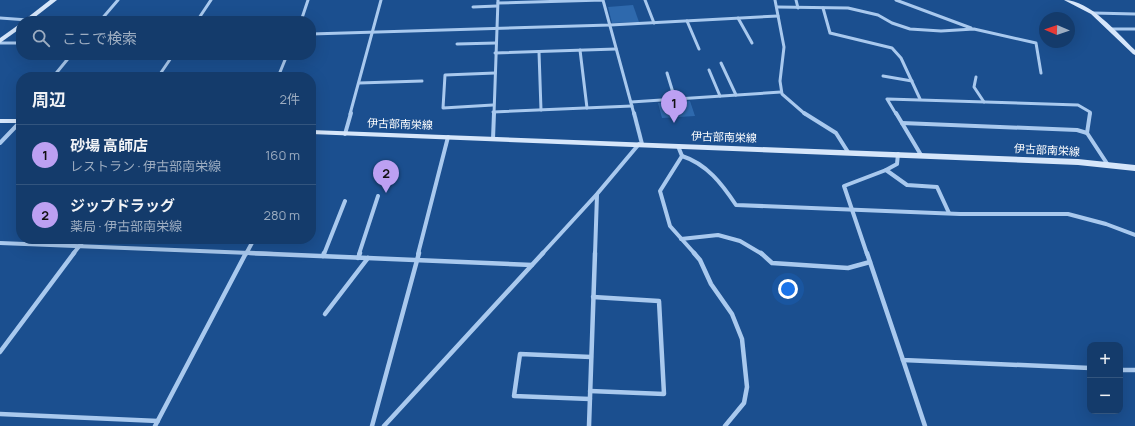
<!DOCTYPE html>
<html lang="ja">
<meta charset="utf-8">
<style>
body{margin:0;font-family:Manrope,"Noto Sans JP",sans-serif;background:#214673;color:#f1f3f6}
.controls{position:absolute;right:12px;bottom:12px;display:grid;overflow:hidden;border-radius:8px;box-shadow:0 4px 16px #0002}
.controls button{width:36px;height:36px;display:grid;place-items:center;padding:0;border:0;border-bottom:1px solid #33557e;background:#143b6b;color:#f1f3f6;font:20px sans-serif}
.compass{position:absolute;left:1039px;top:12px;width:36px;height:36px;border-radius:50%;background:#143b6b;box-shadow:0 4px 16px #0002;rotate:272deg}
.you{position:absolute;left:788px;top:289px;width:14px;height:14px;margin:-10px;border:3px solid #fff;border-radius:50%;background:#1a73e8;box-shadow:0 0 0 6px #1a73e833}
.badge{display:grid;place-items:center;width:26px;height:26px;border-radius:50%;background:#bca0f2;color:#111;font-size:13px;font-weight:700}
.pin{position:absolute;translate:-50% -33px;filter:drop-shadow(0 1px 2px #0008)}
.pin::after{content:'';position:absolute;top:21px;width:14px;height:12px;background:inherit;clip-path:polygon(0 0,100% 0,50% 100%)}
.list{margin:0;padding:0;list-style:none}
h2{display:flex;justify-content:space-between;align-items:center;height:52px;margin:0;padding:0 16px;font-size:17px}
h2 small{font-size:13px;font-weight:400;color:#9dadc1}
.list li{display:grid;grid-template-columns:26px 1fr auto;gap:12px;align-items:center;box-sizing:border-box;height:60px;padding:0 16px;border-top:1px solid #33557e}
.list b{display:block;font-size:15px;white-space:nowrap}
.list p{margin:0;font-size:13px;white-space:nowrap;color:#9dadc1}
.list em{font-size:13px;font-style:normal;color:#9dadc1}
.icon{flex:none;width:22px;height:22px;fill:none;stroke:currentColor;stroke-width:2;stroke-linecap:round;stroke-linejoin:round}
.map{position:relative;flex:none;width:1135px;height:426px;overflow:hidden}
.search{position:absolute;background:#143b6b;box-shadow:0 4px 16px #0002;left:16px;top:16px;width:300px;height:44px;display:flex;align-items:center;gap:10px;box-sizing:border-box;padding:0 14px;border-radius:16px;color:#9dadc1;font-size:15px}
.panel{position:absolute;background:#143b6b;box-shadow:0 4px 16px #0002;left:16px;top:72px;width:300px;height:172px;border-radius:16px}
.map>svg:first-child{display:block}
.green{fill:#2e69ad}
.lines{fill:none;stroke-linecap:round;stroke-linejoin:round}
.street-far2{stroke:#a9c9ee;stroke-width:3}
.street-far1{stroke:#a9c9ee;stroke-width:4}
.street{stroke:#a9c9ee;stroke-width:4.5}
.secondary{fill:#d6e6fa;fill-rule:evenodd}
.labels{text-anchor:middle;stroke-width:3;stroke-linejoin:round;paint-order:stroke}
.street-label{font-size:11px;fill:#fff;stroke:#1b4f8f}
</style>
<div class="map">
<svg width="1135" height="426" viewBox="0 0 1135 426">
<rect width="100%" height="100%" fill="#1b4f8f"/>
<!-- green -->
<g class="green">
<path d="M633,5L639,22L612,23L608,7Z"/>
<path d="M690,101L695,116L662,118L658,103Z"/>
</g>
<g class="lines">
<!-- street-far2 -->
<g class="street-far2">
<path d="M645,0L654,23"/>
<path d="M775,0L784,47L780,81L782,94L805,114"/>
<path d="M796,0L798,8"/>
<path d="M896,0L971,28"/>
<path d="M498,3L603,0L634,114"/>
<path d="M473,7L497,6"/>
<path d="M777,7L848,8L878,15L892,23L910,29L941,31L974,29L1036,43L1041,73"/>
<path d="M823,8L830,33L892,48L901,58L920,99"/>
<path d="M1093,13L1135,14"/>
<path d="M0,18L28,20"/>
<path d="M738,18L752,43"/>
<path d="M100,21L118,0"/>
<path d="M197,21L211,0"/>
<path d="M301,21L308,0"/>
<path d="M687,21L699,49"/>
<path d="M1111,29H1135"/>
<path d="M311,34L610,25L778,16"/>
<path d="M0,43H21"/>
<path d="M457,44L496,43"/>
<path d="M580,50L587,108"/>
<path d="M539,52L541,110"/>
<path d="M495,53L616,49"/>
<path d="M721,63L736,95"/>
<path d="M709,70L720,96"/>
<path d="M667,73L675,99"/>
<path d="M883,76L912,81"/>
<path d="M53,77L71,55"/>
<path d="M158,77L173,55"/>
<path d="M278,77L287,55"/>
<path d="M976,77L974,87L984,102"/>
<path d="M359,83L422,81"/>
<path d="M631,102L781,92"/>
<path d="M493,105L443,108L445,75L495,73"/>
<path d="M493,112L632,106"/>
<path d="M350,114L381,0"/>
<path d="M494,114L498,0"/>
<path d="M896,114L887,99L1078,105L1090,112V114"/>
</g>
<!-- street-far1 -->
<g class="street-far1">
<path d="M634,113L642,144"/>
<path d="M804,113L836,133L848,152"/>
<path d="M896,113L921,155"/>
<path d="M1090,113L1087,133L1108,165"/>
<path d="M902,123L1077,130L1087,133"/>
<path d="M345,134L351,113"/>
<path d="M493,139L494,113"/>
<path d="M0,143L21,121"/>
<path d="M678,146L682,156L660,191L670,226L695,254"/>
<path d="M682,156C707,164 722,184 736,205L960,214H1068L1106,224L1135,235"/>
<path d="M886,170L907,185L937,187L949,213"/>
<path d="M681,239L718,235L740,241L762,254"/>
<path d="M0,243L274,254"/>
<path d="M73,254L85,239"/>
<path d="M246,254L254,239"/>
<path d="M324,254L345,201"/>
<path d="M359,254L378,196"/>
<path d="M418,254L448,137"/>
<path d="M542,254L597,194L639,144"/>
<path d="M595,254L597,195"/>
<path d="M867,254L844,186L886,170L897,164L898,154"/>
</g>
<!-- street -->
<g class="street">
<path d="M250,253L532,265"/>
<path d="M694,253L700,260L711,284L732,314L742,339L747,387L744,403L725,426"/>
<path d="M761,253L772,263L848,268L870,262"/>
<path d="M867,253L903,360L1090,368"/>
<path d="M323,256L324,253"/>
<path d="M358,258L360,253"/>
<path d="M325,314L368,258"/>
<path d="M0,352L74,253"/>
<path d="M903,360L925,426"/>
<path d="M1120,370H1135"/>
<path d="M590,391L664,394L659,301L593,297"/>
<path d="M590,399L514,396L520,354L591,357"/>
<path d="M0,414L158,421"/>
<path d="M155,426L246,253"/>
<path d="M372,426L419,253"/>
<path d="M384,426L543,253"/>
<path d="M589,426L595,253"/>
</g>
<!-- secondary -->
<g class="secondary">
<path d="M50,0H57L30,21H23Z"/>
<path d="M1064,0C1090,0 1117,33 1135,50V55L1133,54L1091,14Z"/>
<path d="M21,23V28L0,43V38Z"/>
<rect x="0" y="119" width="21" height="4"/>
<path d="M311,130L1078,159L1135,165V171L1078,165L311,134Z"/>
</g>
</g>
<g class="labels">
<!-- street labels -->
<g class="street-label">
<text transform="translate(400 124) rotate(2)" y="4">伊古部南栄線</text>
<text transform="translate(724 137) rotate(2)" y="4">伊古部南栄線</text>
<text transform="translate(1047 150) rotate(3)" y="4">伊古部南栄線</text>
</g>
</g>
</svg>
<div class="controls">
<button>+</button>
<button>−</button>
</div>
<svg class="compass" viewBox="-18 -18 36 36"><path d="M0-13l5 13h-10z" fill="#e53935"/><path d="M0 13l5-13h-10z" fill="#9dadc1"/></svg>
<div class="you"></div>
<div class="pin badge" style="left:674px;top:123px">1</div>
<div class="pin badge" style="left:386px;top:193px">2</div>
<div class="search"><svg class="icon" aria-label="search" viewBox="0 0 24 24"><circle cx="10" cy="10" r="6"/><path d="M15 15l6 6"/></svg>ここで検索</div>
<section class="panel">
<h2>周辺<small>2件</small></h2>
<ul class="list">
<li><span class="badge">1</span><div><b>砂場 高師店</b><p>レストラン · 伊古部南栄線</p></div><em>160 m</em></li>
<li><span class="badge">2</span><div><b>ジップドラッグ</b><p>薬局 · 伊古部南栄線</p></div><em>280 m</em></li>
</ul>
</section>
</div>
